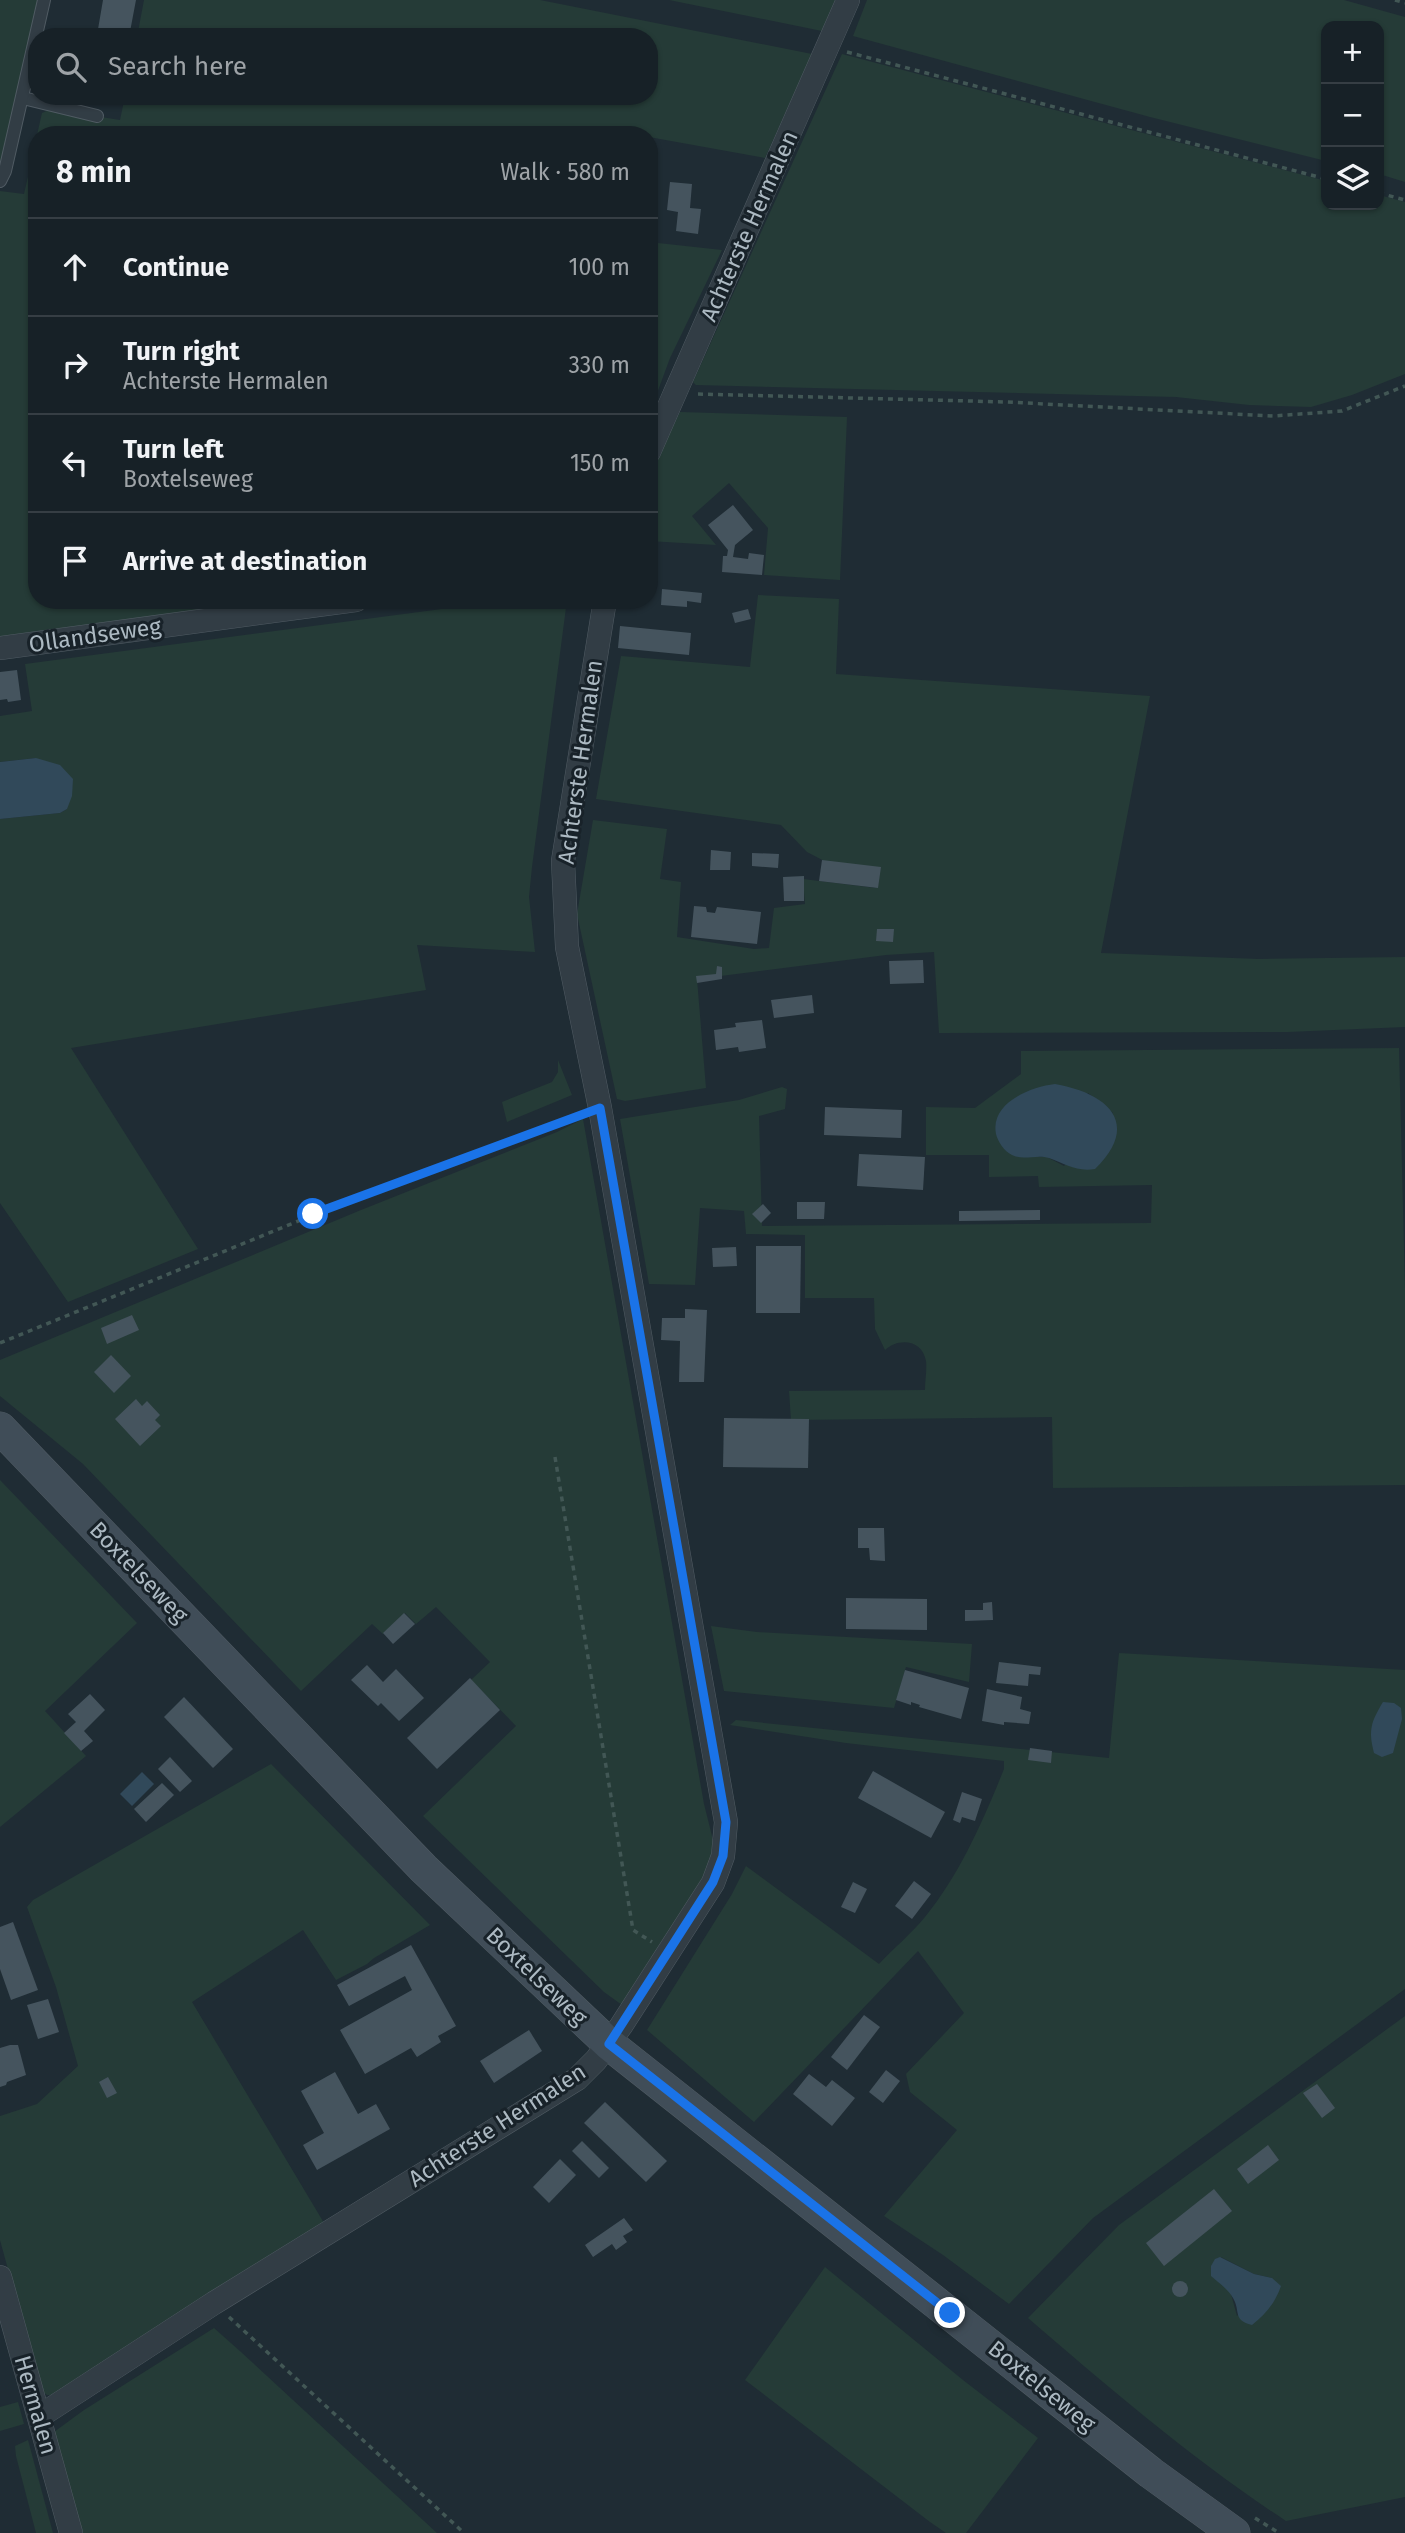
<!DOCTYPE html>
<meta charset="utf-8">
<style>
body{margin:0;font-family:"Fira Sans",sans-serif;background:#242e33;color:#f1f3f6}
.controls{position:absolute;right:21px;top:21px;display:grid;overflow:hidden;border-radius:14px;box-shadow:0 2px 5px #0004}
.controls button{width:63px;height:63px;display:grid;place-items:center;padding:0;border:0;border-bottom:2px solid #363e44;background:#172127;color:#f1f3f6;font:35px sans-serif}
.stop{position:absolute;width:21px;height:21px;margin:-16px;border:5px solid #1a73e8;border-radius:50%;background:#fff}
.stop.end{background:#1a73e8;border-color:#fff;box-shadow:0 2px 7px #0008}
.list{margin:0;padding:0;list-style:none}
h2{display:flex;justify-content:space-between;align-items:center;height:91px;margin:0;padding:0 28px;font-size:30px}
h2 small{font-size:23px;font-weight:400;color:#9ea3a7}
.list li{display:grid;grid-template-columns:46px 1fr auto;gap:21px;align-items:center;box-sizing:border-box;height:98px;padding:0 28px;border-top:2px solid #363e44}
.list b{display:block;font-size:26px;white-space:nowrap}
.list p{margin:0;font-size:23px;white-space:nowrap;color:#9ea3a7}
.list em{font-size:23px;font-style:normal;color:#9ea3a7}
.icon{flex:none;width:38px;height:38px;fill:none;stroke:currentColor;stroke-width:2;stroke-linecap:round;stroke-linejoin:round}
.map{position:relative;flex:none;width:1405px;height:2533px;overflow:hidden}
.search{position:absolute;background:#172127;box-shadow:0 2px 5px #0004;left:28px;top:28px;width:630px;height:77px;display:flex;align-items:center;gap:18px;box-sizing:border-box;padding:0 24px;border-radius:28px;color:#9ea3a7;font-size:26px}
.panel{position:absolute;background:#172127;box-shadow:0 2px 5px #0004;left:28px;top:126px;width:630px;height:483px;border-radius:28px}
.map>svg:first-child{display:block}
.green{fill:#253b37;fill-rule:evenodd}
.water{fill:#31495a}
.building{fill:#45545e}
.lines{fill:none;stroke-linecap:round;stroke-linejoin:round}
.lane-casing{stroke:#505b63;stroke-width:14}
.street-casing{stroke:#505b63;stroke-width:24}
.secondary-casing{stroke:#505b63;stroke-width:33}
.path{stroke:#425755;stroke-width:3.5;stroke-dasharray:5 5;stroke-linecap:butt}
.lane{stroke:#323d45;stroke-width:12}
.street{stroke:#323d45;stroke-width:23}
.secondary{stroke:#404d58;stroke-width:32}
.route{stroke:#1a73e8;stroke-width:9}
.labels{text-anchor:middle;stroke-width:6;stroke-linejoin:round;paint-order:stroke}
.street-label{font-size:23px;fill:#acb9c2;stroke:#182229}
</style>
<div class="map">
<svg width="1405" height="2533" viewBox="0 0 1405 2533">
<rect width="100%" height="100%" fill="#1f2c34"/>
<!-- green -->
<g class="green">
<path d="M0,0H43L6,162L0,164Z"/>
<path d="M144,0H540L812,54L765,158L649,137V135L614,130L612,135H37L42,113L51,109L120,120L125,96H649V37H137Z"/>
<path d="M669,0H835L822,31Z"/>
<path d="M867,0H1344L1405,17V182L1379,174V26H1326V161L1150,117L853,36Z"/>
<path d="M842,54L1326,181V205H1379V195L1405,202V374L1352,395L1311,407L1249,405L1176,397L696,385L693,382Z"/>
<path d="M37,137V600H287L0,637V191L24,194Z"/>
<path d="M649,242L722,250L670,358L649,415Z"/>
<path d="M680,412L847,417L840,580L764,575L768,528L729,483L692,516L716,545L649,541V473Z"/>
<path d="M758,595L839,599L836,674L1150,696L1101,953L1259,959L1405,957V1027L1288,1032L939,1033L934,952L886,955L697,979L706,1088L625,1101L617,1099L577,914L593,820L667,829L660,879L681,882L677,937L754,949L769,948L774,908L805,904L803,879L876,888L807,852L781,825L596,799L621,656L750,667Z"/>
<path d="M510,600H567L532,867L529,897L535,952L417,945L426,990L71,1048L198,1249L68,1302L0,1203V819L60,813L67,809L36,758L0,762V716L32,711L25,664Z"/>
<path d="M1399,1048L1405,1288V1485L1053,1488L1052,1417L791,1420L789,1391L925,1390C925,1381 927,1370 926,1361C922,1339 898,1338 885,1350L875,1329L874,1298H805V1235L746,1234L744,1211L700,1208L695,1285L649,1284L620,1119L739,1100L782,1087L787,1089L785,1109L759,1116L762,1226L1151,1223L1152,1185L1039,1187L1038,1176L989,1177V1155H926V1107L975,1108L1021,1074V1051ZM1088,1093L1113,1113L1064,1166L1047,1157H1038Z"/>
<path d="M558,1060L572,1095L507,1122L502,1102L552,1082L558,1072Z"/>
<path d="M583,1119L704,1804L715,1848L714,1864L622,2005L604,1992L423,1816L516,1726L471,1680L490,1662L436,1607L416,1624L405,1613L383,1634L372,1624L301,1691L83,1464L0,1396V1360L361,1210L557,1132Z"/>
<path d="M0,1480L137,1623L45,1711L86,1756L0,1827Z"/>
<path d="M711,1626L757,1632L972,1644L969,1682L906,1667L894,1708L724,1691Z"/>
<path d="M1119,1653L1405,1670V1989L1093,2218L1009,2304L943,2255L884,2216L957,2130L910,2092L906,2074L964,2013L918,1951L754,2122L647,2030L732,1894L746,1866L879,1964C894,1948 911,1934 925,1917C960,1874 983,1821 1004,1769V1761L846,1743L730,1725L736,1720L1109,1758Z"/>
<path d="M271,1764L430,1925L374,1958L367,1964L336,1980L303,1930L192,2002L324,2223L55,2395H47L41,2390L0,2240V2116L37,2104L78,2066L56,1987L27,1907L33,1900Z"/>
<path d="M1405,2016V2497L1286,2521C1196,2462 1109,2388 1028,2318L1119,2225ZM1221,2257L1254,2274L1272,2278L1237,2316Z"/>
<path d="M825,2267L963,2380L1038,2438L966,2533H946L930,2522L745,2380Z"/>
<path d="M214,2328L241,2352L437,2533H79L54,2432L84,2410Z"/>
<path d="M18,2402L24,2424L0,2431V2407Z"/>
<path d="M28,2440L53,2533H36L16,2456L15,2446Z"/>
</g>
<!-- water -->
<g class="water">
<path d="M36,758L60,765L73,779L72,796L67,809L60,813L0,819V762Z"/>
<path d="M1055,1084C1107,1093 1142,1123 1095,1169C1076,1172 1066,1164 1049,1158C1036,1154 1024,1161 1012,1155C1004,1151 998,1142 996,1134C990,1103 1030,1087 1055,1084Z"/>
<path d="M1383,1702L1394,1703L1401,1708L1402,1719L1393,1753L1382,1757L1374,1753C1368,1730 1371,1722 1383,1702Z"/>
<path d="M142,1772L154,1784L132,1806L120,1794Z"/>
<path d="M1220,2257L1254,2274L1272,2278L1281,2286C1275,2303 1266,2314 1252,2325C1232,2320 1241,2311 1233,2298C1229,2290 1218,2282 1211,2276V2266L1215,2259Z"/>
</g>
<!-- building -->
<g class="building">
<path d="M103,0H136L129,37H57L59,29L97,35Z"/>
<path d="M670,182L692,184L690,208L701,209L698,234L676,231L678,212L667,210Z"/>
<path d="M733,505L753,530L735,545L733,557L748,559L749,553L764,555L762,575L722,572L723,556H727L728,550L708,525Z"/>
<path d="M662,589L702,593L701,603L687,601V607L661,605Z"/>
<path d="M748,609L751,619L735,623L732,613Z"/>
<path d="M620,626L691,633L689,655L618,648Z"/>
<path d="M17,670L21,700L8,702L7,699L0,700V672Z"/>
<path d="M711,850L731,852L730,870H710Z"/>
<path d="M752,853L779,854L778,868L752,866Z"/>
<path d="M822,860L881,867L878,888L819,881Z"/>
<path d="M804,876V901H784L783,877Z"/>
<path d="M694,906L706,907L707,912L715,913L717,907L761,912L757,944L691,937Z"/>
<path d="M877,929H894L893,942L876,941Z"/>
<path d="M923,960L924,983L890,984L889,961Z"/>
<path d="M717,966L722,967V979L697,983L696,976L716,974Z"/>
<path d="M812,995L814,1013L774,1018L771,1000Z"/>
<path d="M762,1020L766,1048L739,1052L738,1047L716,1050L714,1030L736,1027L735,1023Z"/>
<path d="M825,1107L902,1110L901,1138L824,1135Z"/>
<path d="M859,1154L925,1157L923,1190L857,1186Z"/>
<path d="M797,1202H825L824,1219H797Z"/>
<path d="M763,1204L771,1213L761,1223L752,1214Z"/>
<path d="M1040,1210V1220L959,1221V1211Z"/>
<path d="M756,1246H801L800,1313H756Z"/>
<path d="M736,1247L737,1266L713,1267L712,1248Z"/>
<path d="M685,1309L707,1310L704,1382H679L680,1341L661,1340L662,1318H685Z"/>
<path d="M132,1315L139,1330L107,1344L101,1328Z"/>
<path d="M111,1355L131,1376L114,1393L94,1372Z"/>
<path d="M136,1399L142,1406L147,1401L160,1415L155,1420L161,1426L140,1446L115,1419Z"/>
<path d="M724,1418L809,1419L808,1468L723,1467Z"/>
<path d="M858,1528H884L885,1561L870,1560L869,1548H858Z"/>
<path d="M846,1598L927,1599V1630L846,1629Z"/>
<path d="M992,1602L993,1620L965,1621V1610H983V1603Z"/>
<path d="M404,1613L415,1624L393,1644L383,1633Z"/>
<path d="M999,1662L1041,1667L1040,1675L1029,1674L1028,1686L996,1683Z"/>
<path d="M367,1665L383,1682L396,1669L424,1698L399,1721L381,1703L378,1706L351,1680Z"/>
<path d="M905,1670L969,1688L961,1719L919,1707L920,1705L911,1702V1705L896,1700Z"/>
<path d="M470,1678L500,1710L437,1769L407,1738Z"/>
<path d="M987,1689L1022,1697L1020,1709L1031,1712L1029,1724L1004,1722V1725L982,1721Z"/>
<path d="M90,1694L105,1710L84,1731L93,1741L81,1751L64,1733L76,1722L68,1714Z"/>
<path d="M184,1697L233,1749L213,1768L164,1717Z"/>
<path d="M1030,1748L1052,1751L1051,1763L1028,1760Z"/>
<path d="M170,1757L192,1781L180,1792L158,1769Z"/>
<path d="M873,1771L945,1812L931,1838L858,1798Z"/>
<path d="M162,1783L174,1795L146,1822L134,1809Z"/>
<path d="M962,1792L982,1799L975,1821L962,1817L960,1823L953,1820Z"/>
<path d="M914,1881L931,1894L912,1919L895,1906Z"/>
<path d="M853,1882L867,1889L855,1913L841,1907Z"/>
<path d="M13,1922L38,1990L11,2000L0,1969V1927Z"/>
<path d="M411,1945L456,2026L438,2036L441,2042L417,2057L411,2048L365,2074L340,2030L412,1990L405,1976L349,2006L337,1985Z"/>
<path d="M48,1999L59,2032L38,2039L27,2005Z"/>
<path d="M864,2015L880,2027L847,2070L831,2057Z"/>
<path d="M529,2030L542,2051L494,2083L480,2061Z"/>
<path d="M10,2045H18L26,2075L7,2082L6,2085L0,2087V2048Z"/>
<path d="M886,2070L900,2081L883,2103L869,2092Z"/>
<path d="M335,2072L358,2114L376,2104L390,2129L317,2170L303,2145L324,2133L301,2091Z"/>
<path d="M809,2074L826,2087L832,2080L855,2098L832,2126L793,2094Z"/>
<path d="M108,2077L117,2093L107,2098L99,2082Z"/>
<path d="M1317,2084L1335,2108L1322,2118L1303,2093Z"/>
<path d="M605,2102L667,2161L646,2182L584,2123Z"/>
<path d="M582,2141L609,2168L599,2178L572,2151Z"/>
<path d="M1268,2145L1279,2160L1248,2184L1237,2169Z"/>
<path d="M560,2159L576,2175L549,2203L533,2187Z"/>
<path d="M1214,2189L1232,2211L1164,2266L1146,2243Z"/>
<path d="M624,2218L633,2230L623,2236L627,2242L616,2250L612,2244L593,2257L585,2245Z"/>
<circle cx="1180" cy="2289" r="8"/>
</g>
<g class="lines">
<defs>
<g id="lane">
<path d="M23,98L97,116"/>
<path d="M0,181L5,171L44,0"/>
</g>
<g id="street">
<path d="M649,452L848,0"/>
<path d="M0,648L356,600"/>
<path d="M0,2277L71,2533"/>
<path d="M40,2416L214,2303L577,2079L596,2060L621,2026L713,1883L723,1856L726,1822L600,1108L567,947L563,861L605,600"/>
</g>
<path id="secondary" d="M0,1428L424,1869L609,2044L1151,2473L1234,2533"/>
</defs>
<!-- lane casing -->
<use href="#lane" class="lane-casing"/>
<!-- street casing -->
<use href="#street" class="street-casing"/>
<!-- secondary casing -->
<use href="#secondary" class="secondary-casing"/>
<!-- path -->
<g class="path">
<path d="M1395,0L1405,3"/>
<path d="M847,52L1326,179"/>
<path d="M1379,193L1405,200"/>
<path d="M698,394L1007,402L1273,416L1342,411L1405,386"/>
<path d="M0,1343L313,1215L581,1115"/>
<path d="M555,1457L633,1930L652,1942"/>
<path d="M229,2317L464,2533"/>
<path d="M1255,2518L1279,2533"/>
</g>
<!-- lane -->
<use href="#lane" class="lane"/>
<!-- street -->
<use href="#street" class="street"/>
<!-- secondary -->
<use href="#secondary" class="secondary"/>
</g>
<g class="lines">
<!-- route -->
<path class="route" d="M313,1214L600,1108L726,1822L723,1856L713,1882L609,2044L950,2313"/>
</g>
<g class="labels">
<!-- street labels -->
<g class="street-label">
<text transform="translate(749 226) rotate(-66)" y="8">Achterste Hermalen</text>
<text transform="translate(95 635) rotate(-8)" y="8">Ollandseweg</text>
<text transform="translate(580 762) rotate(-82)" y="8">Achterste Hermalen</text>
<text transform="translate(139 1572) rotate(46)" y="8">Boxtelseweg</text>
<text transform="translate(537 1976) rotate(44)" y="8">Boxtelseweg</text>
<text transform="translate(497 2125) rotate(-33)" y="8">Achterste Hermalen</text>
<text transform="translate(1042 2386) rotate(39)" y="8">Boxtelseweg</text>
<text transform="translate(36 2405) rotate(74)" y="8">Hermalen</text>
</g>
</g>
</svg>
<div class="controls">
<button>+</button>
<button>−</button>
<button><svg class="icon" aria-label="layers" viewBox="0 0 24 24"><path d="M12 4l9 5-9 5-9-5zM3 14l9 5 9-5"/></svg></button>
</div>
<div class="stop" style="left:313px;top:1214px"></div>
<div class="stop end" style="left:950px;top:2313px"></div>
<div class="search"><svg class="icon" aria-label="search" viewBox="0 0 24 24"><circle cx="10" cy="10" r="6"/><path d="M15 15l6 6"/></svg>Search here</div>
<section class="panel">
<h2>8 min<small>Walk · 580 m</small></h2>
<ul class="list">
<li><svg class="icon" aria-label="ahead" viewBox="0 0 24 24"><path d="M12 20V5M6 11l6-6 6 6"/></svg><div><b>Continue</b></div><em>100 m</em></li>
<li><svg class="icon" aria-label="right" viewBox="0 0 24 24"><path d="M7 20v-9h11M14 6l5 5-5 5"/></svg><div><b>Turn right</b><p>Achterste Hermalen</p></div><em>330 m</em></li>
<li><svg class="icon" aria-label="left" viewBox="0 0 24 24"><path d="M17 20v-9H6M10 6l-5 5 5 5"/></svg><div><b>Turn left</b><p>Boxtelseweg</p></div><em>150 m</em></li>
<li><svg class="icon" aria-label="arrive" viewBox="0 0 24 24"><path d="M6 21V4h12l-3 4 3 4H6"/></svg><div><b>Arrive at destination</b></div></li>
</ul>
</section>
</div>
